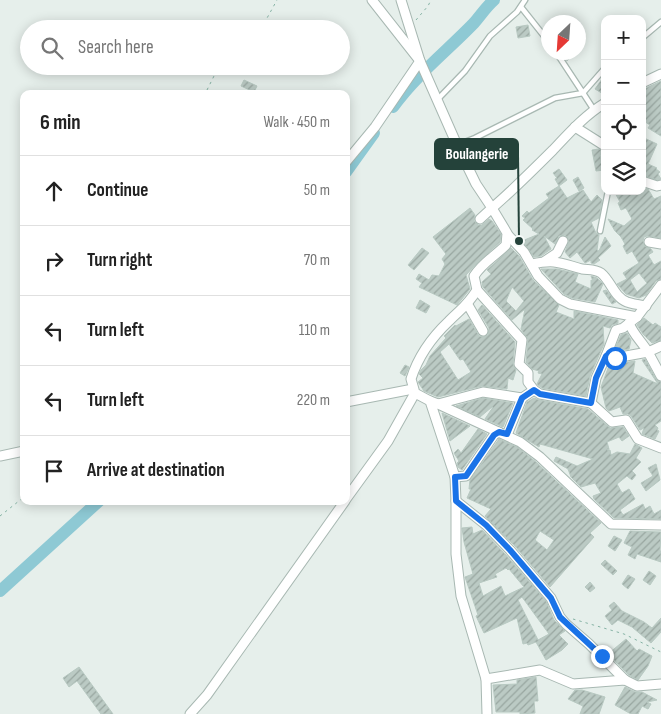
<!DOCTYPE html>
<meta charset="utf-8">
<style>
body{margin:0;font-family:"Sofia Sans Condensed",sans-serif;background:#f6f6f6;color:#222}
.controls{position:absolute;right:15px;top:15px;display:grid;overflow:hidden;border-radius:10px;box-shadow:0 2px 12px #0003}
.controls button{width:45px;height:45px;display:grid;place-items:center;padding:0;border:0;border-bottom:1px solid #e0e0e0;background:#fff;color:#222;font:25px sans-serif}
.compass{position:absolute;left:541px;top:15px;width:45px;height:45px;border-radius:50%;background:#fff;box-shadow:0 2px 12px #0003;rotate:205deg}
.stop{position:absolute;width:15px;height:15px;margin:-11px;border:4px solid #1a73e8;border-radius:50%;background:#fff}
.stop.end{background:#1a73e8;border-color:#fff;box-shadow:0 1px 5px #0008}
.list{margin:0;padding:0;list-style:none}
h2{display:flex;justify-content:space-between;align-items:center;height:65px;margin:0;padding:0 20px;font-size:21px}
h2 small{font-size:16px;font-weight:400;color:#767676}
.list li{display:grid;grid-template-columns:32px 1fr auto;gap:15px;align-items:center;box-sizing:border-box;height:70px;padding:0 20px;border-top:1px solid #e0e0e0}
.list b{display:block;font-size:19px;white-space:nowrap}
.list em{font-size:16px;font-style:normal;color:#767676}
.icon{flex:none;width:28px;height:28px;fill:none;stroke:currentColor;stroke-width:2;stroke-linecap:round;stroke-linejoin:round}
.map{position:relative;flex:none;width:661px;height:714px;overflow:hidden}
.search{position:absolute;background:#fff;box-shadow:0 2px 12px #0003;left:20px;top:20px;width:330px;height:55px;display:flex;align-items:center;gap:12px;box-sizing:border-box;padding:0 18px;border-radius:28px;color:#767676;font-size:19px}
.panel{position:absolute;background:#fff;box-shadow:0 2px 12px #0003;left:20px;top:90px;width:330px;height:415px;border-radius:10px}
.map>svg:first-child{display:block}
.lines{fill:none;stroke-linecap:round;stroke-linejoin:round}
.river{stroke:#8ec9d4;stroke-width:12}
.building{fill:url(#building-hatch);stroke:#b8c9c2;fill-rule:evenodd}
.lane-casing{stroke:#a8b8b2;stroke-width:7}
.street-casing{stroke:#a8b8b2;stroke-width:11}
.path{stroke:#86b3a5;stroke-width:1;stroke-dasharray:2.5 4;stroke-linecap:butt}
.lane{stroke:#fff;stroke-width:4.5}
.street{stroke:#fff;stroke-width:9}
.route{stroke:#1a73e8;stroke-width:6}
.leader{fill:none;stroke:#24423a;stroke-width:2}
.callout-dot{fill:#24423a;stroke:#f7fbf9;stroke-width:2}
.callout{fill:#24423a;stroke:#24423a;stroke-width:2}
.callout-label{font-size:15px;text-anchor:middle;font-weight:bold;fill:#fff}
</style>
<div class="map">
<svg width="661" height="714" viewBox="0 0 661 714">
<defs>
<pattern id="building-hatch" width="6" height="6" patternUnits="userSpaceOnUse" patternTransform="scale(1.25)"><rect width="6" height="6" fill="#bbcac4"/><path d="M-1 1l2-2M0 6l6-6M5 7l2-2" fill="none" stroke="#98a6a0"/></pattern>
</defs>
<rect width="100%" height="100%" fill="#e6efeb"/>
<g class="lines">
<!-- river -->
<g class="river">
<path d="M393,107C416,75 447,51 474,23C481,15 486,7 494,0"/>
<path d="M346,172L374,133"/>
<path d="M0,591L99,501"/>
</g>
</g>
<!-- building -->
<g class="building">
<path d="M528,25L530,36L518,38L516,27Z"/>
<path d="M563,52H575L567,61Z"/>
<path d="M605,75V95L595,89Z"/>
<path d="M244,80L257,86L254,92L241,86Z"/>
<path d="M661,81V136L648,128L650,125L642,120V90Z"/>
<path d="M642,137L657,144L648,164L657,168L656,169L660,172L658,174L661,179L657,180L642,175Z"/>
<path d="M599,149L605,152V154L600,155L604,170L596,171L592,150Z"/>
<path d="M559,169L567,180L559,186L555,179L557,178L553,173Z"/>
<path d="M578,177L584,188L579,191L573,180Z"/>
<path d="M559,186L567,198L583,190L591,202L597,195L602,200L599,218L591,222L596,233L599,235L597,250L599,251L605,237L611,246L598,258L600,260L594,264L591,263V260L585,263L577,252L570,258L565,252L569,241L565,235L559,236L555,244L544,236L551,249L541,256L534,257L522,241L539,234L532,230L533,229L523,220L525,218L522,216L527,211L529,213L549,198L546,194Z"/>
<path d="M642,188L648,189L654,199L661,196V238L647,236L644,237L643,241L645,246L651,249L653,252L648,255L654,265L661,261V279L656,281L646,295L639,298L626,294L617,284L627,279L623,273L639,263L632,251L627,254L623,246L625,244L621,237L615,231L608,219L624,226L632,219L626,208L621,210L618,203L620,202L614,191H622L624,194L631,191H642ZM639,273L647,283L637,292L630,280Z"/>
<path d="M470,208L475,215L474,221L478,225H482L489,219L492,221L501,234L500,242L477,263L466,275L470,289L457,305L419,287L422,283L416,279L419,274L429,280L432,275L439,276L445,264L442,259L446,254L433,237Z"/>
<path d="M422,248L429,253L414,270L408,265Z"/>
<path d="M511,248L519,256L533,280L559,305L556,312L574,319V311L618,320V323L612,325L610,328L603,326L604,344L590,376L586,396L542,388L538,385L537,384L542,374L538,373L539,371L532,369L526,362L528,339L521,329L525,309L512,320L483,287L482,282L491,274L487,270ZM512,287L524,301L516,311L506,301Z"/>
<path d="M541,269H557L578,274L575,282L591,289V280L593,281L591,276L597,278L603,284L595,302L572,298L564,294Z"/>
<path d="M606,290L616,302L612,304L603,291Z"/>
<path d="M420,300L430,306L426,313L416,308Z"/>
<path d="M482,305L515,342L513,364L516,370L513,380L508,378L507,389L482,386L438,397L424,391L418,382L423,378L419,374L421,370L426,365L430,356L446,338L444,336L455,325L456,326L469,319L479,336L483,337L488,335L489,328L478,310ZM449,344L460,360L463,359L471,372L458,380L440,352Z"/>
<path d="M644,318L653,325L655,323L661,327V340L652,343L643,334L637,325Z"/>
<path d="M627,333L631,340L629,349L614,351L621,335Z"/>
<path d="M645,359L656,379L661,382V421L655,425L658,428L657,430L659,431L655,439L642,434L644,428L640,430L631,416L628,414H623L620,407L609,411L606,408L601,387L610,363L616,364L635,361L633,373L658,384L642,360Z"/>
<path d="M405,365L409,367L405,376L400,373Z"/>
<path d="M483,398L513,403L503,427L485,419L493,407H492L480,417L456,406Z"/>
<path d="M534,398L539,400L588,409L610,428L623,427L629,436L622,441L619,437L607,442L609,449L607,450H610L611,455L617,452L630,454L635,444L642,448L636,458L641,462L632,471L636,475L632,480L627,476L617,484L622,493L629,489L635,499L620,510L623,515L643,504L645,509L650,506L654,514L661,510V519L614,518L594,499L593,496L601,493L595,483L581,487L571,477L568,469L554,461L556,457L577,466L593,459L540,444L539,447L516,433L527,402Z"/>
<path d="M442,413L470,426L450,441Z"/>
<path d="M478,429L487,434L462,470L458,467L457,463L459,461L454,453L458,449L461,453Z"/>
<path d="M499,439L517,447L536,462L601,523L590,533L594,537L550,587L515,546L485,516L491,509L467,498L471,489H469L470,480ZM540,531L554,540L547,550L535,540Z"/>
<path d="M656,464L660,480L646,491L641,483L653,476L648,468Z"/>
<path d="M472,527L473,534L482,530L505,554L546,601L554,620L565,631L559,635L568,644L562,650L546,660L536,642L528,645L527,643L523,644L517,618L484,633L476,616L478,615L465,577L473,574L464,542L462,528ZM506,568L508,570L509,569L524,587L505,596L501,586L483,596L479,583L497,577L495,574ZM522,597L549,634L538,640L518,600Z"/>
<path d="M630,531L661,532L660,551H661V562L637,554L635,559L628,555L632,547L624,543Z"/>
<path d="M614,536L622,540L615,551L608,546Z"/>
<path d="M605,560L617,571L613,575L601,564Z"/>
<path d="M649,571L656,576L650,585L643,580Z"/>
<path d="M628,575L635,579L628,589L622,584Z"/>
<path d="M590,582L595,588L590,592L585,587Z"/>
<path d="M614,602L622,611L644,622L652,628L661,618V632L651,643L632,627L618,620L612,625L605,616L612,610L609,606Z"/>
<path d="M626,639L637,651L639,649L652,656L648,666L638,680L629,675L608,654Z"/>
<path d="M79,667L113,714H101L77,681L69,687L63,678Z"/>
<path d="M536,677L538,701H534L535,713L520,714V712H496L493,685L517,684V680Z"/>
<path d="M625,687L635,692H642L657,700L647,702L651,704L648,709L642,706L638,714H631L615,705Z"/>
<path d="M575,690H582L605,697L599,714H580L583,706L568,699Z"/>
</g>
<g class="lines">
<defs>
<g id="lane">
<path d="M521,7L548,41"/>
<path d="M642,38L661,22"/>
<path d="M438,99L465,71L490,36L517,12L525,0"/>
<path d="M594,110L583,93L605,68"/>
<path d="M457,145L475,138L555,98L583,93L556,52"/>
<path d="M600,231L608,191"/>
</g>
<g id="street">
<path d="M372,0L420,61L457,145L476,184L492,208L480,219"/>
<path d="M642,83L661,74"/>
<path d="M575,127L605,146"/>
<path d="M346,162L375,127L420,61L401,0"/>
<path d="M642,181L657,186L661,185"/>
<path d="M508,235L524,252L538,276L560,299L570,304L637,317"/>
<path d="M649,242L661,244"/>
<path d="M545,261L557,253L563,241"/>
<path d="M532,264C556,259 560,263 582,269C589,270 595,269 601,273C611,281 614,297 627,302C633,304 640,305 646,306"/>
<path d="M477,290L522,340L519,364L528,373V382L534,390"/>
<path d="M468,305L483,331"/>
<path d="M629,323C633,334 642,342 648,352L661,346"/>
<path d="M606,356L615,358L648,352L661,376"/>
<path d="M430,401L438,404L483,392L522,398L534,390L540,394L591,403L596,378L606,356L616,330L623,328L637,317L661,285"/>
<path d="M346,402L413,389"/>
<path d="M591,403L612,422L626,420L638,439L661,448"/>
<path d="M438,404L520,442L540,457L611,524L661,525"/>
<path d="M507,435L522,398"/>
<path d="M0,456L24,451"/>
<path d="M455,477L466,476L494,435L499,432"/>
<path d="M346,499L388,441L415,393"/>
<path d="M456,501L486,525L510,550L551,598L560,617L566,624L589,644L625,680"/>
<path d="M486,679L540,670L573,684L625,680L637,686L661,684"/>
<path d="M190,714L207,695L345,501"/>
<path d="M487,714L486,679L461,596L456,554V501L455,477L430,401L415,393L411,379C418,357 432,337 449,321C462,308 467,306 477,290L474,276C483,262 494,257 506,245L507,233L492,208C513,190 533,170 553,150C569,133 585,115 605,103"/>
</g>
</defs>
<!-- lane casing -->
<use href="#lane" class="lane-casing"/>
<!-- street casing -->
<use href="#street" class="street-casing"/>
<!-- path -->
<g class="path">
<path d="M416,20L428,6L431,0"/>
<path d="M261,29L277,0"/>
<path d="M207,90L219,66"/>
<path d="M0,516L24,497"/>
<path d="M573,619L624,634L661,652"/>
</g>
<!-- lane -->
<use href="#lane" class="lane"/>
<!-- street -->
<use href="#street" class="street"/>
</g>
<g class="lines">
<!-- route -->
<path class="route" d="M602,656L560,617L551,598L510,550L486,525L456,501L455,477L466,476L494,435L499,432L507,434L522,398L534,390L540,394L591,403L596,378L606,356L615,358"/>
</g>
<!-- callouts -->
<path class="leader" d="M519 241L518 154"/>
<circle class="callout-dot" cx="519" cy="241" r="5"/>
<rect class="callout" x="435" y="139" width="83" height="30" rx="5"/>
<g class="callout-label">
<text x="477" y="159">Boulangerie</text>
</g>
</svg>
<div class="controls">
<button>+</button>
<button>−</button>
<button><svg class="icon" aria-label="locate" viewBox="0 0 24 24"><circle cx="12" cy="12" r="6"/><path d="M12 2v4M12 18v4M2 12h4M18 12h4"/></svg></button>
<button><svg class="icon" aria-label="layers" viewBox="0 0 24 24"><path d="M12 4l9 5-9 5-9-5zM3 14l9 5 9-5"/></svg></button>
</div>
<svg class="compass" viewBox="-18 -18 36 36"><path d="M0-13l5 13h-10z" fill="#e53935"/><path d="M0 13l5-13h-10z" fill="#767676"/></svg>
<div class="stop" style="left:615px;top:358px"></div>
<div class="stop end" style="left:602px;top:656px"></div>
<div class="search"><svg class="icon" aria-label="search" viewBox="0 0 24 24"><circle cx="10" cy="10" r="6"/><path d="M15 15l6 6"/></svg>Search here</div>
<section class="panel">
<h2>6 min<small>Walk · 450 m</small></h2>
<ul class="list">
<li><svg class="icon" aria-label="ahead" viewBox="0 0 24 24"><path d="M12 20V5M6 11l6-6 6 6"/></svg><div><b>Continue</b></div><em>50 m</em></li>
<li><svg class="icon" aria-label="right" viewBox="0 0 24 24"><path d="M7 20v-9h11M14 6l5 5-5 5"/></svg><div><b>Turn right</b></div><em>70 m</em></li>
<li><svg class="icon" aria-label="left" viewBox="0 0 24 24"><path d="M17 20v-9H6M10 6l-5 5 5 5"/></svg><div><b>Turn left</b></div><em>110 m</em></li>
<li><svg class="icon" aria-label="left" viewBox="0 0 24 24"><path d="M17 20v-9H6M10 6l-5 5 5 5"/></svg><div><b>Turn left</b></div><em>220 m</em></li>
<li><svg class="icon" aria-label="arrive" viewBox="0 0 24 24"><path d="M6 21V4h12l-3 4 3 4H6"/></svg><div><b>Arrive at destination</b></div></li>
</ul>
</section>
</div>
